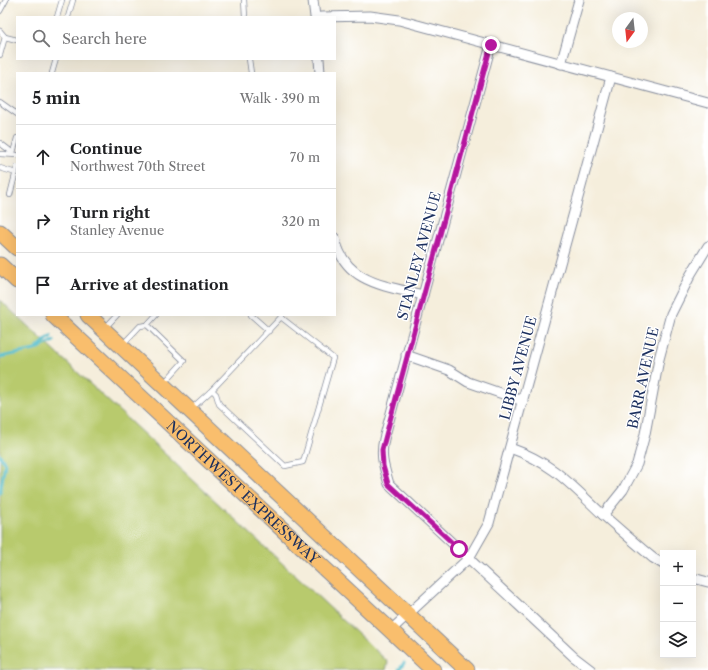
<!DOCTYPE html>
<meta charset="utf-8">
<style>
body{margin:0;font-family:"Libre Caslon Text",serif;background:#f6f6f6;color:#202124}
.controls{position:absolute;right:12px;bottom:12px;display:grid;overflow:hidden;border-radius:0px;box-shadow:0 4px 16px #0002}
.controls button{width:36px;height:36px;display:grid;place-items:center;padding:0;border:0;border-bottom:1px solid #e0e0e0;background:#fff;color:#202124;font:20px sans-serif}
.compass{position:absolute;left:612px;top:12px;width:36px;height:36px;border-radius:50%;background:#fff;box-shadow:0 4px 16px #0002;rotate:195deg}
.stop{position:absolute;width:12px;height:12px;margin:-9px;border:3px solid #b5179e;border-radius:50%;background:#fff}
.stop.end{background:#b5179e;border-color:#fff;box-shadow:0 1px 4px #0008}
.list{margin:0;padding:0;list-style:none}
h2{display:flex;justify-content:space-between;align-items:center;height:52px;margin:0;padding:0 16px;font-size:17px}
h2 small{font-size:13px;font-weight:400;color:#757577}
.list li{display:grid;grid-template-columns:26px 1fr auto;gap:12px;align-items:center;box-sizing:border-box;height:64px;padding:0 16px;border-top:1px solid #e0e0e0}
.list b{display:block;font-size:15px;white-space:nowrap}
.list p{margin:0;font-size:13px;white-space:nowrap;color:#757577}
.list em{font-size:13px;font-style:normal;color:#757577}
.icon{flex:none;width:22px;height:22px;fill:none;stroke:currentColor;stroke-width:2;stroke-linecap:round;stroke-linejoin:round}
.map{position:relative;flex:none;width:708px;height:670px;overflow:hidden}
.search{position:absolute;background:#fff;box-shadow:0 4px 16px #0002;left:16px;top:16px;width:320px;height:44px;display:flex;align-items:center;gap:10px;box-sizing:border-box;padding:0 14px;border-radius:0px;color:#757577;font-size:15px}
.panel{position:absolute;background:#fff;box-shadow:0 4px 16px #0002;left:16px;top:72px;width:320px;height:244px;border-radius:0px}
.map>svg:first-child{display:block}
.green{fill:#b8ca6d;stroke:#6a7c66}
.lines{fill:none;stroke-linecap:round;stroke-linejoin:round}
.stream{stroke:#50bccc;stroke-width:3}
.service-casing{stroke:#888e9d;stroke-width:6}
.minor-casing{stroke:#888e9d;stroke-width:11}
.trunk-casing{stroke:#888e9d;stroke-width:17}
.service{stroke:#fff;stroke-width:4.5}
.minor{stroke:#fff;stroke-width:9}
.trunk{stroke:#f9be6d;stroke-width:15}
.route{stroke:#b5179e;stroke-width:5}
.labels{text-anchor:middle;stroke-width:3;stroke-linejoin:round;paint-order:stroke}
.street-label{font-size:14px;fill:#1b2f5e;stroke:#fff}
</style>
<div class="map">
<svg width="708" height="670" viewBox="0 0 708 670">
<rect width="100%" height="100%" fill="#fff"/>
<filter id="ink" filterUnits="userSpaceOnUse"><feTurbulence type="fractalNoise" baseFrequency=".025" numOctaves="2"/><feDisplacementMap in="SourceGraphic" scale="8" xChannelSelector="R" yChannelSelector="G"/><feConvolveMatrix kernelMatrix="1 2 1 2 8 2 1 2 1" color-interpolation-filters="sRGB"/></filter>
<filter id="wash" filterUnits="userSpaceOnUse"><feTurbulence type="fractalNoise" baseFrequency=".012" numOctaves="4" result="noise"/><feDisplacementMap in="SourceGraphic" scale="16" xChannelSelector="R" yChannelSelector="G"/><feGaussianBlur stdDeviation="0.9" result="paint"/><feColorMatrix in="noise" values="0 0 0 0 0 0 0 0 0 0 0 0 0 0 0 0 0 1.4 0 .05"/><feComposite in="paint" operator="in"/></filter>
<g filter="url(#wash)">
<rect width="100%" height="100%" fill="#f5eedc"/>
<!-- green -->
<path class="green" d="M0,300L388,662L386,670H0Z"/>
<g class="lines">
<!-- stream -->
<g class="stream">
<path d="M38,347L51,336"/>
<path d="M0,357L35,350L54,341"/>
<path d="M0,455L5,464L0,493"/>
<path d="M399,670L404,663"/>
</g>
</g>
</g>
<g filter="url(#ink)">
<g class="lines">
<defs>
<g id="service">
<path d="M244,0L245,17"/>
<path d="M0,11L6,0"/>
<path d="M57,17L62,0"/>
<path d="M68,17L73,0"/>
<path d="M0,31L5,37L0,55"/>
<path d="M5,37L17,40"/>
<path d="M249,59L251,73"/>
<path d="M52,73L56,59"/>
<path d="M0,102L17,114"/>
<path d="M0,143L13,153"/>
<path d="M13,153L17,138"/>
<path d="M0,154L17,155"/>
<path d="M0,168L16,173"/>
<path d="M10,195L17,167"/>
<path d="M251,315L269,331"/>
<path d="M147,325L184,361L164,383"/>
<path d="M105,328L117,315"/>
<path d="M123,344L140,326L147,325L156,315"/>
<path d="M212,390L216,394L219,404L285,466L303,462L333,358L282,318"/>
<path d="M191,409L212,390L282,316"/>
</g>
<g id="minor">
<path d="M313,0L315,17"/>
<path d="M321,17L370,16L399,20L708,103"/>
<path d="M491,45L384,439C380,456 384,467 389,484L574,657L591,670"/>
<path d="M319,59L320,73"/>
<path d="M561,64L579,0"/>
<path d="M335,238C344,283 386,286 423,295"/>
<path d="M406,355L449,370L468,382L523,401"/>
<path d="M510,448C553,463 570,484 602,514C619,529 636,544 653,558L663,564"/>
<path d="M603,515L623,490L637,464L645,434L659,359L671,314L691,274L708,246"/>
<path d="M693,578L708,582"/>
<path d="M391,630L469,558L489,523L611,77"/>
</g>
<g id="trunk">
<path d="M0,232L17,248"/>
<path d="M0,265L17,281"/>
<path id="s1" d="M53,315L433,670"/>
<path d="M88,315L467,670"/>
</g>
</defs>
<!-- service casing -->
<use href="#service" class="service-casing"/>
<!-- minor casing -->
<use href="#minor" class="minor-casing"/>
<!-- trunk casing -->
<use href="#trunk" class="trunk-casing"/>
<!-- service -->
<use href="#service" class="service"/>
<!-- minor -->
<use href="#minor" class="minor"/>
<!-- trunk -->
<use href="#trunk" class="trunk"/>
</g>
</g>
<g class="lines" filter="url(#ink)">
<!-- route -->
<path class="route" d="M459,549L388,484L383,466L382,450L491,45"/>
</g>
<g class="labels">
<!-- street labels -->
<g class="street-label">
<text transform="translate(419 256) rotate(-75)" y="5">STANLEY AVENUE</text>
<text transform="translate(518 368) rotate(-75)" y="5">LIBBY AVENUE</text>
<text transform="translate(643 378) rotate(-78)" y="5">BARR AVENUE</text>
<text dy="5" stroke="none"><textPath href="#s1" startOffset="260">NORTHWEST EXPRESSWAY</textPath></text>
</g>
</g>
</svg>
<div class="controls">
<button>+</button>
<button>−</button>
<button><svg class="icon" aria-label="layers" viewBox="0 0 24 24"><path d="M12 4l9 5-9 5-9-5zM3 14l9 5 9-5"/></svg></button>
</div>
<svg class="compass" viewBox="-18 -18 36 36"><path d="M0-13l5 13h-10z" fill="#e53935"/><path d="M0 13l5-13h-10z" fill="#757577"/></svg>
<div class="stop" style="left:459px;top:549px"></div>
<div class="stop end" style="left:491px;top:45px"></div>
<div class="search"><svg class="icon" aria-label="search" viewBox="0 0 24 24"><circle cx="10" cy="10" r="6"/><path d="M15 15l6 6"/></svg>Search here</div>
<section class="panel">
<h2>5 min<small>Walk · 390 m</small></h2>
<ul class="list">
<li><svg class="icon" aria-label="ahead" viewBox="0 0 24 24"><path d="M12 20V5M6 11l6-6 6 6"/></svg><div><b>Continue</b><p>Northwest 70th Street</p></div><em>70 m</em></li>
<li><svg class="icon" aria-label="right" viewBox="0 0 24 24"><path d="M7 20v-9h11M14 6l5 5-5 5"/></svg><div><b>Turn right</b><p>Stanley Avenue</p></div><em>320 m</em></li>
<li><svg class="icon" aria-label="arrive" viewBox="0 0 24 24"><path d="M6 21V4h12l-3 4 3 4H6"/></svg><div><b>Arrive at destination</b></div></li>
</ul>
</section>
</div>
